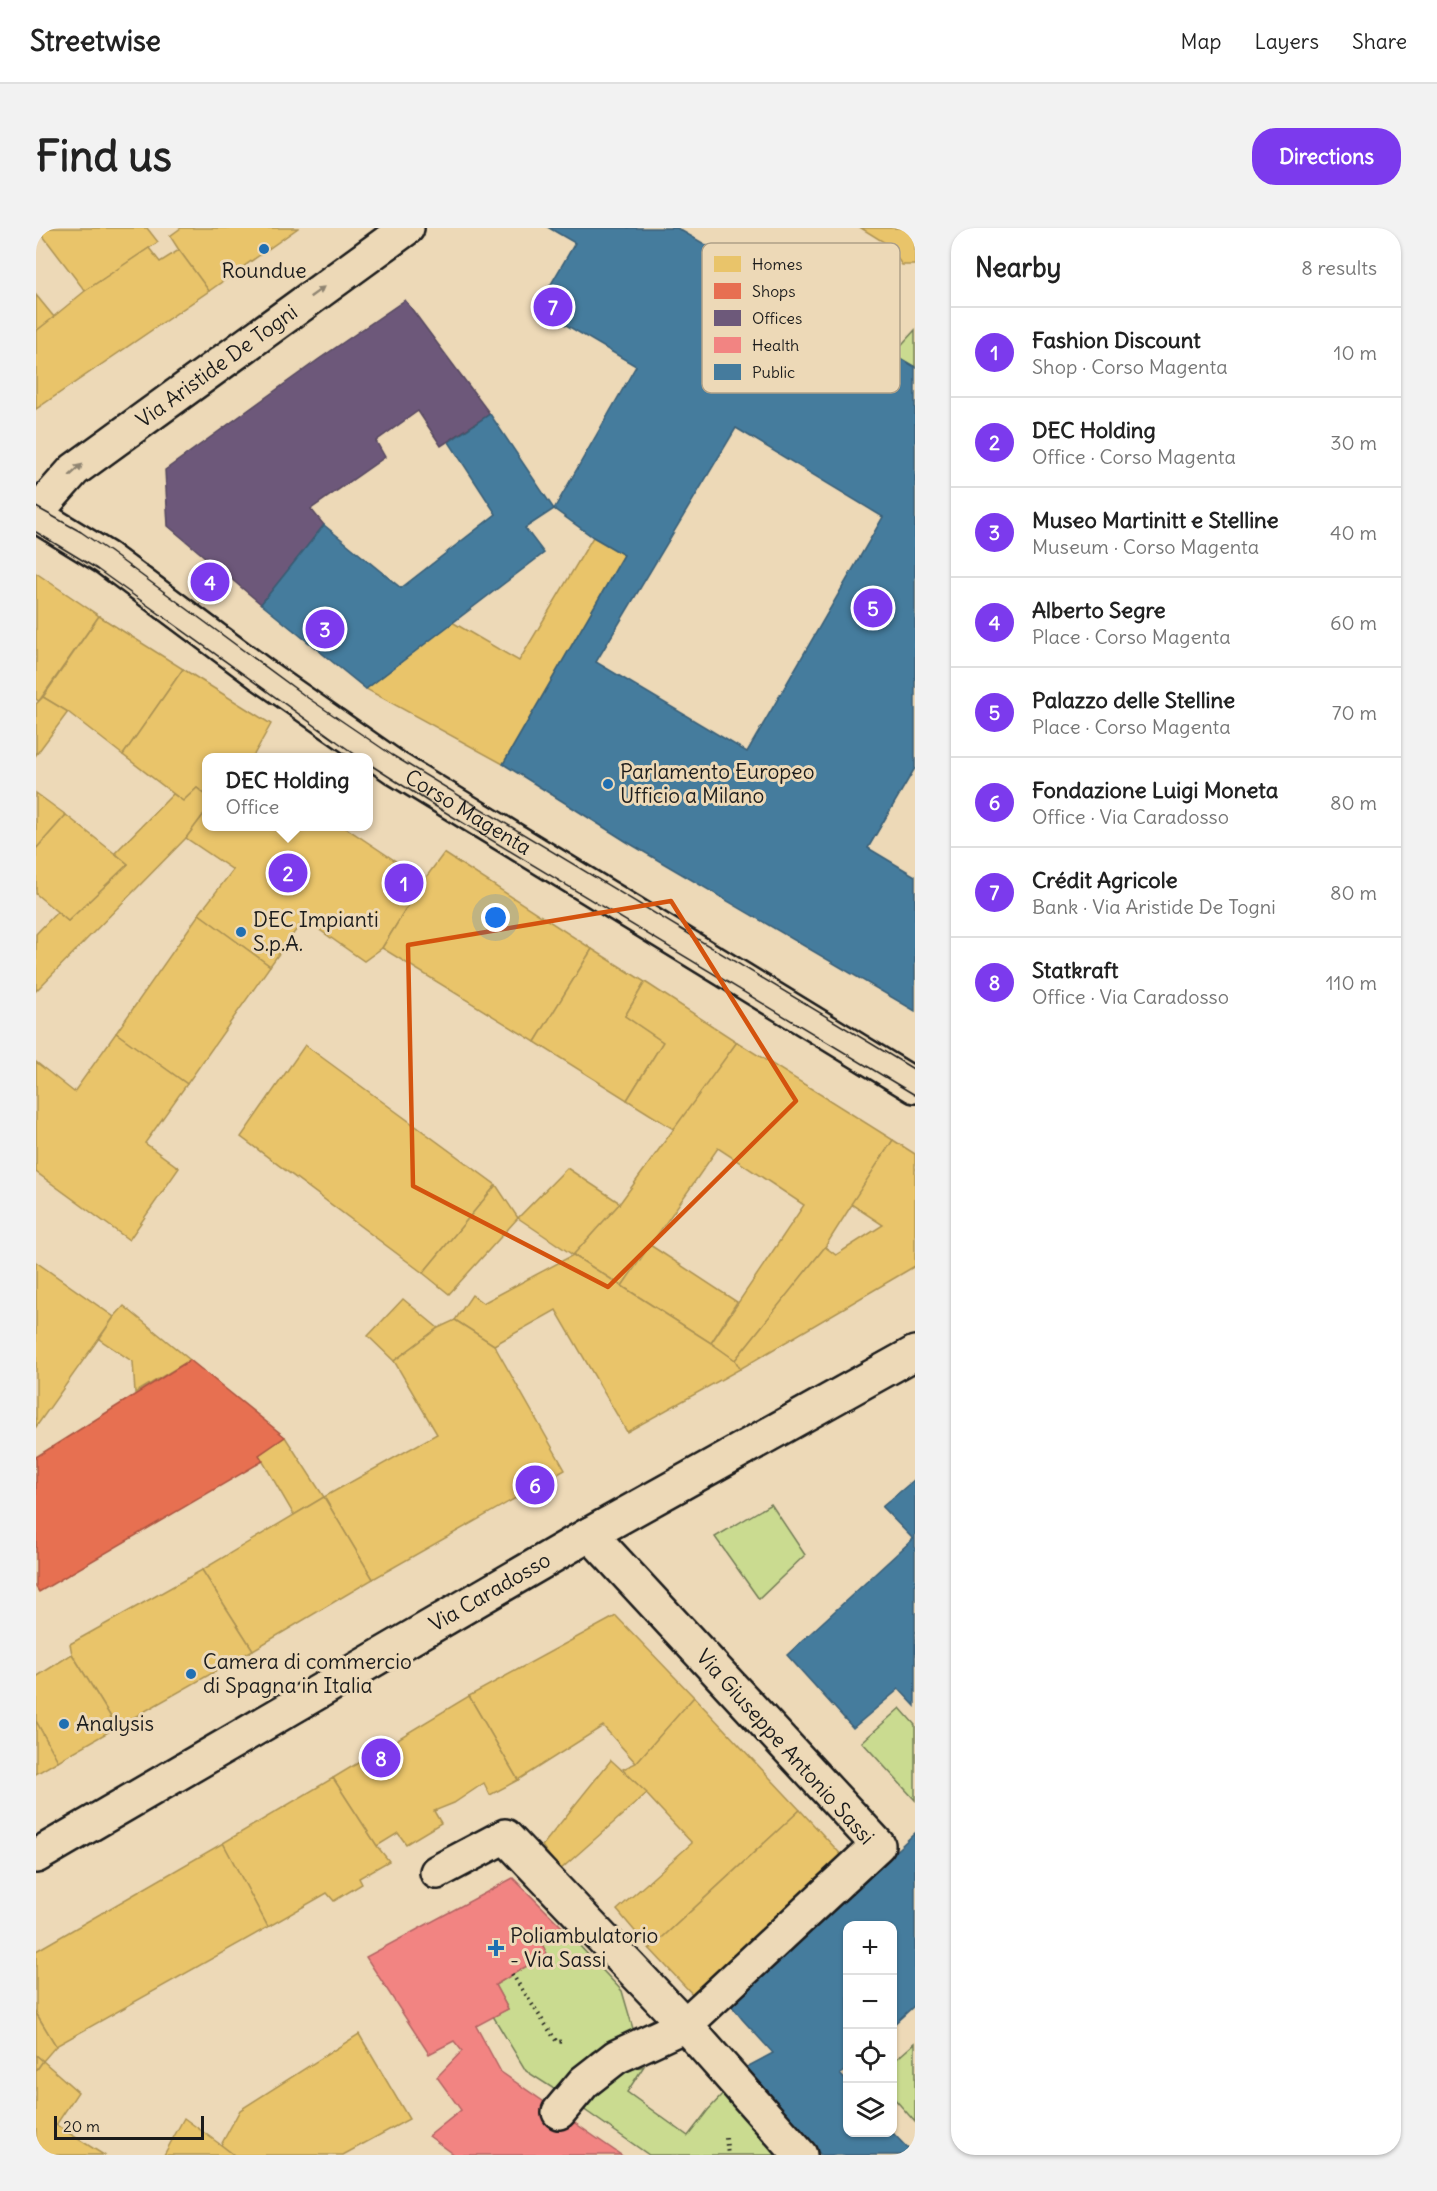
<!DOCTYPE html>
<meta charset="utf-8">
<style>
body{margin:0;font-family:Delius,sans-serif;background:#f2f2f2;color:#222}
.controls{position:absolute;right:18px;bottom:18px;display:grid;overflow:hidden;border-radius:12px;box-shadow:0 2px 4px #0004}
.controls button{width:54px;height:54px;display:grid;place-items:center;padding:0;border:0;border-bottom:2px solid #e0e0e0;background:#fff;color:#222;font:30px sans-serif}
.scale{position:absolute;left:18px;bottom:15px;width:150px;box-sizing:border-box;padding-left:6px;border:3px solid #1c1c1c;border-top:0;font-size:16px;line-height:21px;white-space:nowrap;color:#1c1c1c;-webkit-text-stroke:4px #edd9b7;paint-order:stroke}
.you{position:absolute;left:460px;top:690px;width:21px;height:21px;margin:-15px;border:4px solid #fff;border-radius:50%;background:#1a73e8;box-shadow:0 0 0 9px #1a73e833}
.badge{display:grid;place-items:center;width:39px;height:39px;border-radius:50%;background:#7c3aed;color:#fff;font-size:20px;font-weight:700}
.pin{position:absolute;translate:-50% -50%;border:3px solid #fff;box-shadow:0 2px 6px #0006}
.popup{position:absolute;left:166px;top:525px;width:171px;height:78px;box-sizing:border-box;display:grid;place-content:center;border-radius:12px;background:#fff;filter:drop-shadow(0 2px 4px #0005);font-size:20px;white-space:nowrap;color:#767676}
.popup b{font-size:22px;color:#222}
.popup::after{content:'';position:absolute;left:50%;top:100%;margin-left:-12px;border:12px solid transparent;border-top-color:#fff}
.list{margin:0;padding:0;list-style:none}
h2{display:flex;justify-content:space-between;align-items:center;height:78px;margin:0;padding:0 24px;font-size:26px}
h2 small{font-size:20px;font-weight:400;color:#767676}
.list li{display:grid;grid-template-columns:39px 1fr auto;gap:18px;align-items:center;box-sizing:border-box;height:90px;padding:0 24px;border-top:2px solid #e0e0e0}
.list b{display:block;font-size:22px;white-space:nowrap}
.list p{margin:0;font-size:20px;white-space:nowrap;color:#767676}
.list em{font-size:20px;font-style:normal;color:#767676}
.icon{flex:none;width:33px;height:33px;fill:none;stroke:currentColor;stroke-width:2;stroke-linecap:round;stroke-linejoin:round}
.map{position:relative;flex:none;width:879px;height:1927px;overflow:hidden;border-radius:24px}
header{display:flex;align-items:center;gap:36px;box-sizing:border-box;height:84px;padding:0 30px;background:#fff;border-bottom:2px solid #e0e0e0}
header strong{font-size:28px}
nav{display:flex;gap:33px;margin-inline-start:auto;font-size:21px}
.intro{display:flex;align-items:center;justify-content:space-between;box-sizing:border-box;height:144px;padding:0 36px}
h1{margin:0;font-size:42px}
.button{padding:15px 27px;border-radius:24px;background:#7c3aed;color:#fff;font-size:21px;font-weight:700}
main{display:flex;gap:36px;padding:0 36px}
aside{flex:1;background:#fff;border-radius:24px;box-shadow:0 2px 4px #0004}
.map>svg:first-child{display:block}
.green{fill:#cadb90;stroke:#737c56;stroke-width:1.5}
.homes{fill:#e9c46a;stroke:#ac9253;stroke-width:1.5}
.shops{fill:#e76f51;stroke:#aa5641;stroke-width:1.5}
.offices{fill:#6d597a;stroke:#55475e;stroke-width:1.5}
.health{fill:#f28482;stroke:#b26563;stroke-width:1.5}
.public{fill:#457b9d;stroke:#395e76;stroke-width:1.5;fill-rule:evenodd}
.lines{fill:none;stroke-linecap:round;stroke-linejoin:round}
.minor-casing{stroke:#1c1c1c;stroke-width:38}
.path{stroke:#1c1c1c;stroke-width:4;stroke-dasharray:1.5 4.5;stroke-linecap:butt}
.minor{stroke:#edd9b7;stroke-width:33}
.tram{stroke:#1c1c1c;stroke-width:1.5}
.oneway{fill:#8f8471}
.marked{fill:none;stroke:#d4530e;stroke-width:4.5;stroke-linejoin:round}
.poi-dot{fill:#1f6fb2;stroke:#edd9b7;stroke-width:2}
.labels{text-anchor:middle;stroke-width:6;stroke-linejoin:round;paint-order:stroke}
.poi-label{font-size:21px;fill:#1c1c1c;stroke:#edd9b7;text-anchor:start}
.street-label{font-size:21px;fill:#1c1c1c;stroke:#edd9b7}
.key{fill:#edd9b7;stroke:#aea088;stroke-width:1.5}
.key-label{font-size:16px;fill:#1c1c1c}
</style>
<header>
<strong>Streetwise</strong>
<nav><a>Map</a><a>Layers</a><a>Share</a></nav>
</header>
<div class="intro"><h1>Find us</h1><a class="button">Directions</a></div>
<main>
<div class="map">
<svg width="879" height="1927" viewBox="0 0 879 1927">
<rect width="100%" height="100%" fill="#edd9b7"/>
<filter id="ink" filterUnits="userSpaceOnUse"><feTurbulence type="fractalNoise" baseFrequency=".0167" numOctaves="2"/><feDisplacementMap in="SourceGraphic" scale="12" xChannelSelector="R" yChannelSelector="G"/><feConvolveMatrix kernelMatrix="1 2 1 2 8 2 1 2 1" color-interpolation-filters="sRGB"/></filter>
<g filter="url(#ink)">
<!-- green -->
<g class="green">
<path d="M879,102V139L857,126Z"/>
<path d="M735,1276L769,1327L723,1371L679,1309Z"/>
<path d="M864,1480L879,1497V1572L826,1514Z"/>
<path d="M526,1699L586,1763L598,1804L556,1824L518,1861L490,1843L457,1788L472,1781L459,1757L511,1726L505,1714Z"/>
<path d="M879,1815V1894L857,1869L856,1835Z"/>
<path d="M608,1838L591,1864L652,1908L672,1882L692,1861L742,1927H613L540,1876L577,1847Z"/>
</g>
<!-- homes -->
<g class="homes">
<path d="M1,0H111L122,14L49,63Z"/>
<path d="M145,0H262L173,63L143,22L134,8Z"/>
<path d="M825,0H879V37H866L851,16Z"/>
<path d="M113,20L124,34L143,22L173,63L0,181V103L49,63Z"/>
<path d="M0,67L18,89L0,103Z"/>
<path d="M557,309L588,327L467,536L330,461L416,394L483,433Z"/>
<path d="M0,345L63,388L3,473L0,471Z"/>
<path d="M63,388L147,441L87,527L32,484L7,469Z"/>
<path d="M147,441L235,496L216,530H171V568L161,560L147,573L87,527Z"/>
<path d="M7,469L32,484L0,527V476Z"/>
<path d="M161,560L171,568V582L150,610L0,763V706L21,684L32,693L92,636L79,625L137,566L147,573Z"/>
<path d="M0,565L30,587L0,621Z"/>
<path d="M171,582V598H307L388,652L346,720L328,733L268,691L234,738L163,686L197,642L150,610Z"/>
<path d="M30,587L92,636L32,693L0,666V621Z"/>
<path d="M408,625L556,721L499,814L346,720L388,652Z"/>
<path d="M163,686L234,738L151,856L80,805Z"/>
<path d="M556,721L609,754L589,788L627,814L591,872L499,814Z"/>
<path d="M609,754L701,814L639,902L591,872L627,814L589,788Z"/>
<path d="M80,805L151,856L109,915L143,940L93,1012L0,944V834L38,864Z"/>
<path d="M701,814L857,912L789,1019L699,1132L675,1115L768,977L682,920L586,1058L537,1027L584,975Z"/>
<path d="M269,817L460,957L387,1045L205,909Z"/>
<path d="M857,912L879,926V1038L704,1141L699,1132L789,1019L800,1027L847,997L815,976Z"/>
<path d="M531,940L584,975L537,1027L482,990Z"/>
<path d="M460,957L482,990L413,1066L387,1045Z"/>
<path d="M614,1017L701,1074L675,1115L586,1058Z"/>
<path d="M537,1027L675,1115L699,1132L704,1141L591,1204L520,1082L458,1117L419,1092L436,1067L447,1075Z"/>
<path d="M0,1034L78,1089L0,1199Z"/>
<path d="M367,1071L402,1100L358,1133L332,1108Z"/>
<path d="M88,1078L154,1132L99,1165L97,1134L63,1111L78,1089Z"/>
<path d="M419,1092L458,1117L529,1242L337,1351L288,1269L401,1206L358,1133L402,1100Z"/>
<path d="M249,1209L288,1269L258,1287L223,1227Z"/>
<path d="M288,1269L337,1351L217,1422L166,1342Z"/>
<path d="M166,1342L217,1422L81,1499L36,1426L34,1416Z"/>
<path d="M580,1388L658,1469L600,1535L567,1498L482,1552L433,1468Z"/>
<path d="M36,1426L81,1499L22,1533L0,1493V1449Z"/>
<path d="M433,1468L482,1552L454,1567L448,1555L418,1575L398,1583L405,1595L370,1616L362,1605L341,1618L297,1550Z"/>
<path d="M658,1469L764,1582L614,1721L581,1682L656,1615L587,1541L600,1535Z"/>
<path d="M0,1493L22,1533L0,1546Z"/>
<path d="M575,1532L611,1565L524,1642L506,1618Z"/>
<path d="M297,1550L341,1618L353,1633L323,1650L326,1656L298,1673L291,1665L232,1699L187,1615Z"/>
<path d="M764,1582L811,1633L660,1770L614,1721Z"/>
<path d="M187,1615L232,1699L20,1818L0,1785V1723Z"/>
<path d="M0,1785L20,1818L7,1833L0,1827Z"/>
<path d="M323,1806L373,1891L307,1927H198L185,1917L204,1882Z"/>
<path d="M0,1827L7,1833L0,1843Z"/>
<path d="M7,1833L42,1864L20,1897L68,1927H0V1843Z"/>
<path d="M148,1890L185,1917L198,1927H128Z"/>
</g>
<!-- shops -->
<path class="shops" d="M154,1132L249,1209L223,1227L227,1233L3,1364L0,1359V1229Z"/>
<!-- offices -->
<path class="offices" d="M369,72L454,186L405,218L382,183L340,213L349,229L275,281L288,297L225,376L132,298L129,242L283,131Z"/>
<!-- health -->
<path class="health" d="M477,1650L526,1699L505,1714L511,1726L459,1757L472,1781L440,1798L465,1844L585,1927H419L393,1908L425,1882L401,1849L426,1823L418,1813L393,1826L330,1729Z"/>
<!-- public -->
<g class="public">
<path d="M513,0H641L879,139V540L832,620L879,648V783L591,614L467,536L588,327L557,309L518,281L600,138L501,80L539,15ZM700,200L847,289L711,524L560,434Z"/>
<path d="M454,186L518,281L489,300L508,325L330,461L225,376L288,297L365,360L460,286L413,214Z"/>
<path d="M879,1251V1478L863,1461L817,1500L751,1427L877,1311L846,1279Z"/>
<path d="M879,1605V1777L856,1798V1698H812V1840L804,1846L812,1855V1904H856L878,1927H785L707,1841L737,1825L706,1791L695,1777Z"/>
</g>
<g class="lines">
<defs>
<g id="minor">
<path id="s1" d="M0,285L38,242L371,0"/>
<path id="s2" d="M0,287L70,330L225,446L361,541L879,858"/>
<path id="s3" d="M0,1628L554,1306L879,1125"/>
<path d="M401,1644L469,1608L649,1797L764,1927"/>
<path d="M523,1884L548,1854L580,1829L649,1797L842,1617L554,1306"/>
</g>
</defs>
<!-- minor casing -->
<use href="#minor" class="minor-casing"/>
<!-- path -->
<g class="path">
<path d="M476,1746L521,1814L529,1813"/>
<path d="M690,1910L692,1927"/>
</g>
<!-- minor -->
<use href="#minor" class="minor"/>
<!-- tram -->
<g class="tram">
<path d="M0,279L45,304L74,324L272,470L356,527L879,842"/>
<path d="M0,304L61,341L324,530"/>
<path d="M333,536L399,578L879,867"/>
</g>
</g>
<!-- one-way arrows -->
<defs><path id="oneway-solid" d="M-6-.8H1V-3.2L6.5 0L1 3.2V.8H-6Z" transform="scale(1.5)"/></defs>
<g class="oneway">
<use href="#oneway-solid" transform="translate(281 64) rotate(-36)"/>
<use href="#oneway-solid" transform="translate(40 242) rotate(-42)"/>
</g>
</g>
<!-- marked area -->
<path class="marked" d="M635,673L760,873L572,1059L377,958L372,717Z"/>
<!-- markers -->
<g class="poi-dot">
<circle cx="228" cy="21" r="6"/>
<circle cx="572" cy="556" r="6"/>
<circle cx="205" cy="704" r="6"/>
<circle cx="155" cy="1446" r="6"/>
<circle cx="28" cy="1496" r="6"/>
<path d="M457 1711h6v6h6v6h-6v6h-6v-6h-6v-6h6z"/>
</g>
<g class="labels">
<!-- poi labels -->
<g class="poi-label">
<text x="228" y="50" text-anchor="middle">Roundue</text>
<text x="584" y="551">Parlamento Europeo<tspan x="584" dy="24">Ufficio a Milano</tspan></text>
<text x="217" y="699">DEC Impianti<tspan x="217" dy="24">S.p.A.</tspan></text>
<text x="167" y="1441">Camera di commercio<tspan x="167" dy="24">di Spagna in Italia</tspan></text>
<text x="40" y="1503">Analysis</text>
<text x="474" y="1715">Poliambulatorio<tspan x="474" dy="24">- Via Sassi</tspan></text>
</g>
<!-- street labels -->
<g class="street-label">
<text dy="7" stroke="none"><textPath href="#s1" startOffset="234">Via Aristide De Togni</textPath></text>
<text dy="7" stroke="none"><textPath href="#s2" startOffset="525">Corso Magenta</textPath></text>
<text dy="7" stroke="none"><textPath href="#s3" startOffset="525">Via Caradosso</textPath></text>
<text transform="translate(749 1519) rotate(48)" y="7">Via Giuseppe Antonio Sassi</text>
</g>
</g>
<!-- legend -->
<rect x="666" y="15" width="198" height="150" rx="9" class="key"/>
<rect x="678" y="28" width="27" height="16" fill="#e9c46a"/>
<rect x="678" y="55" width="27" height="16" fill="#e76f51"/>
<rect x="678" y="82" width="27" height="16" fill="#6d597a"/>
<rect x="678" y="109" width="27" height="16" fill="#f28482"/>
<rect x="678" y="136" width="27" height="16" fill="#457b9d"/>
<g class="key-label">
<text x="716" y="42">Homes</text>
<text x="716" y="69">Shops</text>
<text x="716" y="96">Offices</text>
<text x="716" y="123">Health</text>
<text x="716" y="150">Public</text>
</g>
</svg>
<div class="controls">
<button>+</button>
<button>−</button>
<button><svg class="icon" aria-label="locate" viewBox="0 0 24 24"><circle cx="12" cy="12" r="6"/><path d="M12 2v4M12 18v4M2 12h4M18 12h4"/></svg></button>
<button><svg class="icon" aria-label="layers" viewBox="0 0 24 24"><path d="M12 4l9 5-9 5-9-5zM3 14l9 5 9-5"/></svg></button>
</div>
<div class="scale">20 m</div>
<div class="you"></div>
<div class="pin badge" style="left:368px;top:655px">1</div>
<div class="pin badge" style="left:252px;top:645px">2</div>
<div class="popup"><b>DEC Holding</b>Office</div>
<div class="pin badge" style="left:289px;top:401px">3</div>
<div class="pin badge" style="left:174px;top:354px">4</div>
<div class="pin badge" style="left:837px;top:380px">5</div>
<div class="pin badge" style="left:499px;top:1257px">6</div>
<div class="pin badge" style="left:517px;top:79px">7</div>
<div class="pin badge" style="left:345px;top:1530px">8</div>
</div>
<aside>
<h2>Nearby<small>8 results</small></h2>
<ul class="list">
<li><span class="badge">1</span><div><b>Fashion Discount</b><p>Shop · Corso Magenta</p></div><em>10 m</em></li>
<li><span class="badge">2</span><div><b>DEC Holding</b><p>Office · Corso Magenta</p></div><em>30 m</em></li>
<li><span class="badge">3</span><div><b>Museo Martinitt e Stelline</b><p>Museum · Corso Magenta</p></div><em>40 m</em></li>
<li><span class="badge">4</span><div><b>Alberto Segre</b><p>Place · Corso Magenta</p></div><em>60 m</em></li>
<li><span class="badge">5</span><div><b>Palazzo delle Stelline</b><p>Place · Corso Magenta</p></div><em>70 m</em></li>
<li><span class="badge">6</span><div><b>Fondazione Luigi Moneta</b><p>Office · Via Caradosso</p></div><em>80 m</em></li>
<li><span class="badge">7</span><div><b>Crédit Agricole</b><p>Bank · Via Aristide De Togni</p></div><em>80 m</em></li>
<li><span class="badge">8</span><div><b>Statkraft</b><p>Office · Via Caradosso</p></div><em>110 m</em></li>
</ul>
</aside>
</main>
